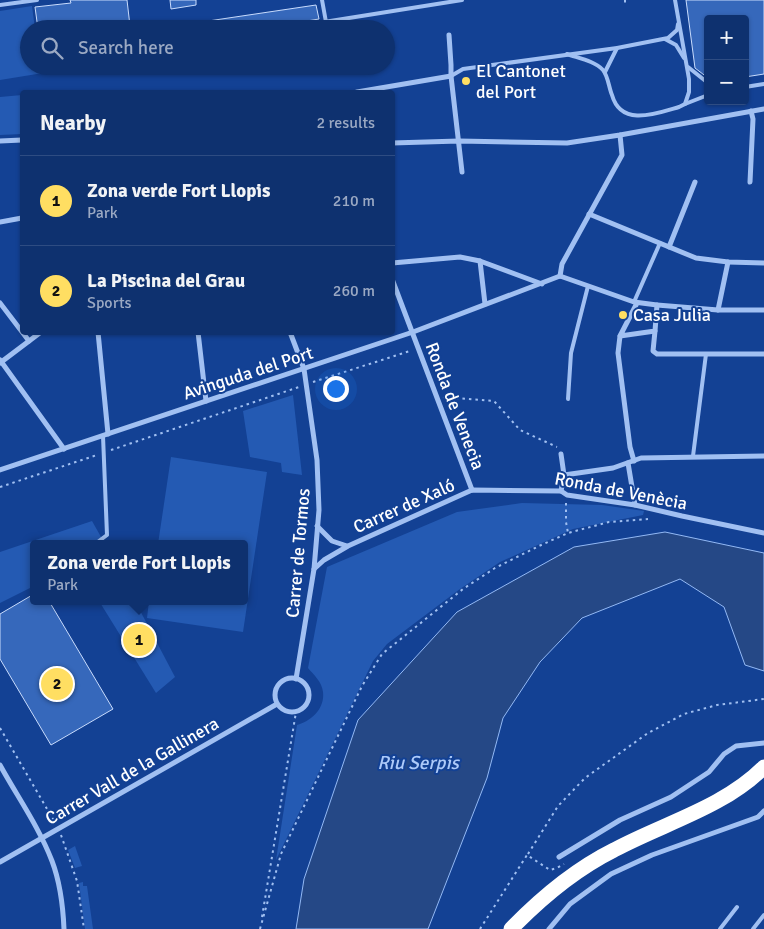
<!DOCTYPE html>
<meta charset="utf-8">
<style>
body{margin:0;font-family:Signika,sans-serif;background:#173974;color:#f1f3f6}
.controls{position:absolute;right:15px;top:15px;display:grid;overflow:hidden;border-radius:5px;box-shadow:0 1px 4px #0004}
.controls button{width:45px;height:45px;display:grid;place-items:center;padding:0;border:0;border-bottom:1px solid #2e4c82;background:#0e316f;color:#f1f3f6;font:25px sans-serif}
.you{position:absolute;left:335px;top:388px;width:18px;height:18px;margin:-12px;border:4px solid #fff;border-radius:50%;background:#1a73e8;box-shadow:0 0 0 8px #1a73e833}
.badge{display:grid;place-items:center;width:32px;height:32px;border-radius:50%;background:#ffde62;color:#111;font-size:16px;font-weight:700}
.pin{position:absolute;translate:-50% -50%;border:2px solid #fff;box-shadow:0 1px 5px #0006}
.popup{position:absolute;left:30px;top:540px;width:218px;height:65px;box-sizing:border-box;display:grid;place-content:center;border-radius:5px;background:#0e316f;filter:drop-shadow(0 1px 4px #0005);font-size:16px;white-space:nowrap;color:#9ba9c3}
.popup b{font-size:19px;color:#f1f3f6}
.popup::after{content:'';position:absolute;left:50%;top:100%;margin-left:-10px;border:10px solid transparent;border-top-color:#0e316f}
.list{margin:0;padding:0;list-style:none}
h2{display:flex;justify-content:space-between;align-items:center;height:65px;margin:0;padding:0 20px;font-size:21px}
h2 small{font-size:16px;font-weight:400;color:#9ba9c3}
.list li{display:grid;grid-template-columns:32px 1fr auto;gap:15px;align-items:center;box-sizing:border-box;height:90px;padding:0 20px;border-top:1px solid #2e4c82}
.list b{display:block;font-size:19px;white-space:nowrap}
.list p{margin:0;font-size:16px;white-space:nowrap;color:#9ba9c3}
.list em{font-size:16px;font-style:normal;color:#9ba9c3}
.icon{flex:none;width:28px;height:28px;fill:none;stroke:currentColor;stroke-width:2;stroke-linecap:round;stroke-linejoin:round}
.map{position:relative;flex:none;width:764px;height:929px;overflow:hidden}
.search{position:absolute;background:#0e316f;box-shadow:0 1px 4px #0004;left:20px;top:20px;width:375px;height:55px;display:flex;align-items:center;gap:12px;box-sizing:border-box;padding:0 18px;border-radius:28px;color:#9ba9c3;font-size:19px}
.panel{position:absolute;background:#0e316f;box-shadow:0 1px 4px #0004;left:20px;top:90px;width:375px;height:245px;border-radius:5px}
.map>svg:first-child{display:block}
.green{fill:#245ab3}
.water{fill:#254886;stroke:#93b9f5}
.building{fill:#3668bb;stroke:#c9dcfd}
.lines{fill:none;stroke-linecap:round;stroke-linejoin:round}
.path{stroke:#a1c0f2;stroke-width:2;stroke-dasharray:2.5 4;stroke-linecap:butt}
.lane{stroke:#a1c0f2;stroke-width:4}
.street{stroke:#a1c0f2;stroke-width:5}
.highway{stroke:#fff;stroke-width:15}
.poi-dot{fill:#ffde62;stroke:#134194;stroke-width:2}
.labels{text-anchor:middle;stroke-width:4;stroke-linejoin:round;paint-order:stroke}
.poi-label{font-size:18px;fill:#fff;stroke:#134194;text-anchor:start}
.street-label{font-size:18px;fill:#fff;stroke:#134194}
.water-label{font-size:19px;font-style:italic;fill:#adcaf9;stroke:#134194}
</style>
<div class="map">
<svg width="764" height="929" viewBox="0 0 764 929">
<rect width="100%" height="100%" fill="#134194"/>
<!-- green -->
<g class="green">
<path d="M32,6L35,29H29V66H41L43,73L0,80V11Z"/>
<path d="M22,95V134L0,135V97Z"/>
<path d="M293,395L302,475L282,472L281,463L250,457L243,411Z"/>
<path d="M171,457L267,472L243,632L147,618L149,601H244V544H158Z"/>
<path d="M522,503L602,505L644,511L643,515L573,529L500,562L460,589L387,644L373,661L276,860L297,725C311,721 325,709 323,692C322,682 314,675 308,668L327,567L457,512Z"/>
<path d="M92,521L105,544H34V586L0,603V552Z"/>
<path d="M99,601H135L175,677L156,693Z"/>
<path d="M75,846L82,866L75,868L68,850Z"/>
<path d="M83,882V886H87L93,929H85L79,883Z"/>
</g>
<!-- water -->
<path class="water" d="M665,532L764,553V671L745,665L724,607L680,579L582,618L540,662L503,718L487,778L428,929H296L304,879L358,720L457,612L574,547Z"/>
<!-- building -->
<g class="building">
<path d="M70,0H127L130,26L122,27V29H38L35,7L71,3Z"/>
<path d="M170,0H196V5L171,9Z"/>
<path d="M686,0H764V74L745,77V19H708V78L695,68Z"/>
<path d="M316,5L319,19L258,29H188V24Z"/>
<path d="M34,594V601H49L113,709L51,745L0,659V614Z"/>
</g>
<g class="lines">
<!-- path -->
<g class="path">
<path d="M625,0V4"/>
<path d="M313,382L410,351"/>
<path d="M443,397L494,401L520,430L557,447"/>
<path d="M111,450L299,387"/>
<path d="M0,487L97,455"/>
<path d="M566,503V522L568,533"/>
<path d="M0,728L54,821"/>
<path d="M61,835L77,881L84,929"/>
<path d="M528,854L558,806L585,778L648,733L684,714L717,705L764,699"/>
<path d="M262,917L296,712"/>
<path d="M260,929L281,854L362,686L382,654L463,589L495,568L539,546L568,533L609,522L648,519"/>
<path d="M480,929L527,855L550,870L557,868L564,864"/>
</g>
<!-- lane -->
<g class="lane">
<path d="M322,0L326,22"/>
<path d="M0,5L37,0"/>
<path d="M280,29L462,0"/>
<path d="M665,39L676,45L684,58"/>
<path d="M567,54C578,58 595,61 603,70C608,76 609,88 612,95C621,127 655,114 679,107L685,104L689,92V79L675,0"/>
<path d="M688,67L708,83"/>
<path d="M49,69L65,66"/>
<path d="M605,72L617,48"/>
<path d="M451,76L463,69L617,48L668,38L677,30L678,24"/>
<path d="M745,87L764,84"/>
<path d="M685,104L708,95"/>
<path d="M634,302L660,243"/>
<path d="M568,399L571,353L588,286"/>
<path d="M693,456L706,354"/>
<path d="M95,544L107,535L103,436"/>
<path d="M720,929L737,907"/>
<path d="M753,929L764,915"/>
</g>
<!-- street -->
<g class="street">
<path d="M449,35L451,65V76L462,172"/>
<path d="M357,92L451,76"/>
<path d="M0,141L22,140"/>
<path d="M392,143L459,141L567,143L620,135L764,109"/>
<path d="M750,182L753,119L751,111"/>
<path d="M589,214L696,258L728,262L764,263"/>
<path d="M0,222L22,218"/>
<path d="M669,247L695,182"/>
<path d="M480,261L485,304"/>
<path d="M392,263L460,257L480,261L542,284"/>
<path d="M560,276L634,302L657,305L655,331L620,336L637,303"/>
<path d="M560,276L562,264L622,155L620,135"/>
<path d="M392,279L472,490"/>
<path d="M0,303L29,341"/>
<path d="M657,305L718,310H764"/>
<path d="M718,310L728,262"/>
<path d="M655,331L653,351L657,354H764"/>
<path d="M98,332L108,434"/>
<path d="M198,332L206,401"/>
<path d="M290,332L304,369L317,460L319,510L314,569L296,679"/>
<path d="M620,336L618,353L630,447L634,461"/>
<path d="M0,360L64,449"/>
<path d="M0,363L41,332"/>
<path d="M628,463L635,505"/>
<path d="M0,470L413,332L560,276"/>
<path d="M564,475L613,468L641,458L764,456"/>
<path d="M561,491L564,475L561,454"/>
<path d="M317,526L332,541L347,546"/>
<path d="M314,569L324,560L348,546L472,490L561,491L567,495L635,505L682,516L764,533"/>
<circle cx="292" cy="695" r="17"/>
<path d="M0,765C17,796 39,827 52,861C60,882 63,906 64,929"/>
<path d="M559,857L620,820L671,797L709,772L724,754L736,746L764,743"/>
<path d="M0,862L277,704"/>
<path d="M549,929L570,904L611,874L652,855L758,817L764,811"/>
</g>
<!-- highway -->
<path class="highway" d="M511,929C542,897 574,870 614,850C664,823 723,808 764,767"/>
</g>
<!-- markers -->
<g class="poi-dot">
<circle cx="466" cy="81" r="5"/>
<circle cx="623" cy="315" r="5"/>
</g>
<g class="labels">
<!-- poi labels -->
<g class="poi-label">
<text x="476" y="77">El Cantonet<tspan x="476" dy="21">del Port</tspan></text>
<text x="633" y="321">Casa Julia</text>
</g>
<!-- street labels -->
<g class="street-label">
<text transform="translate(248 373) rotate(-18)" y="6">Avinguda del Port</text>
<text transform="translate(455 406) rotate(69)" y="6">Ronda de Venecia</text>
<text transform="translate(621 491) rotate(11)" y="6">Ronda de Venècia</text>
<text transform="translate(404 506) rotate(-24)" y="6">Carrer de Xaló</text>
<text transform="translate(298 553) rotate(-85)" y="6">Carrer de Tormos</text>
<text transform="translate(132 771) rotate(-30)" y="6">Carrer Vall de la Gallinera</text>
</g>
<!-- water labels -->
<g class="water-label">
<text x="418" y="769">Riu Serpis</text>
</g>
</g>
</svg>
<div class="controls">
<button>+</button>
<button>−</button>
</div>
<div class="you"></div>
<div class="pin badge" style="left:139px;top:640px">1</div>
<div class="popup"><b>Zona verde Fort Llopis</b>Park</div>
<div class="pin badge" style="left:57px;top:684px">2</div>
<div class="search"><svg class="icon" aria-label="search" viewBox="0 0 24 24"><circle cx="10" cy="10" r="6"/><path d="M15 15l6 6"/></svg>Search here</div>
<section class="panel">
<h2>Nearby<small>2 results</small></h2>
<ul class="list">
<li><span class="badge">1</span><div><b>Zona verde Fort Llopis</b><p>Park</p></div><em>210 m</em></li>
<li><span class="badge">2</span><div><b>La Piscina del Grau</b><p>Sports</p></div><em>260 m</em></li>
</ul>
</section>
</div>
